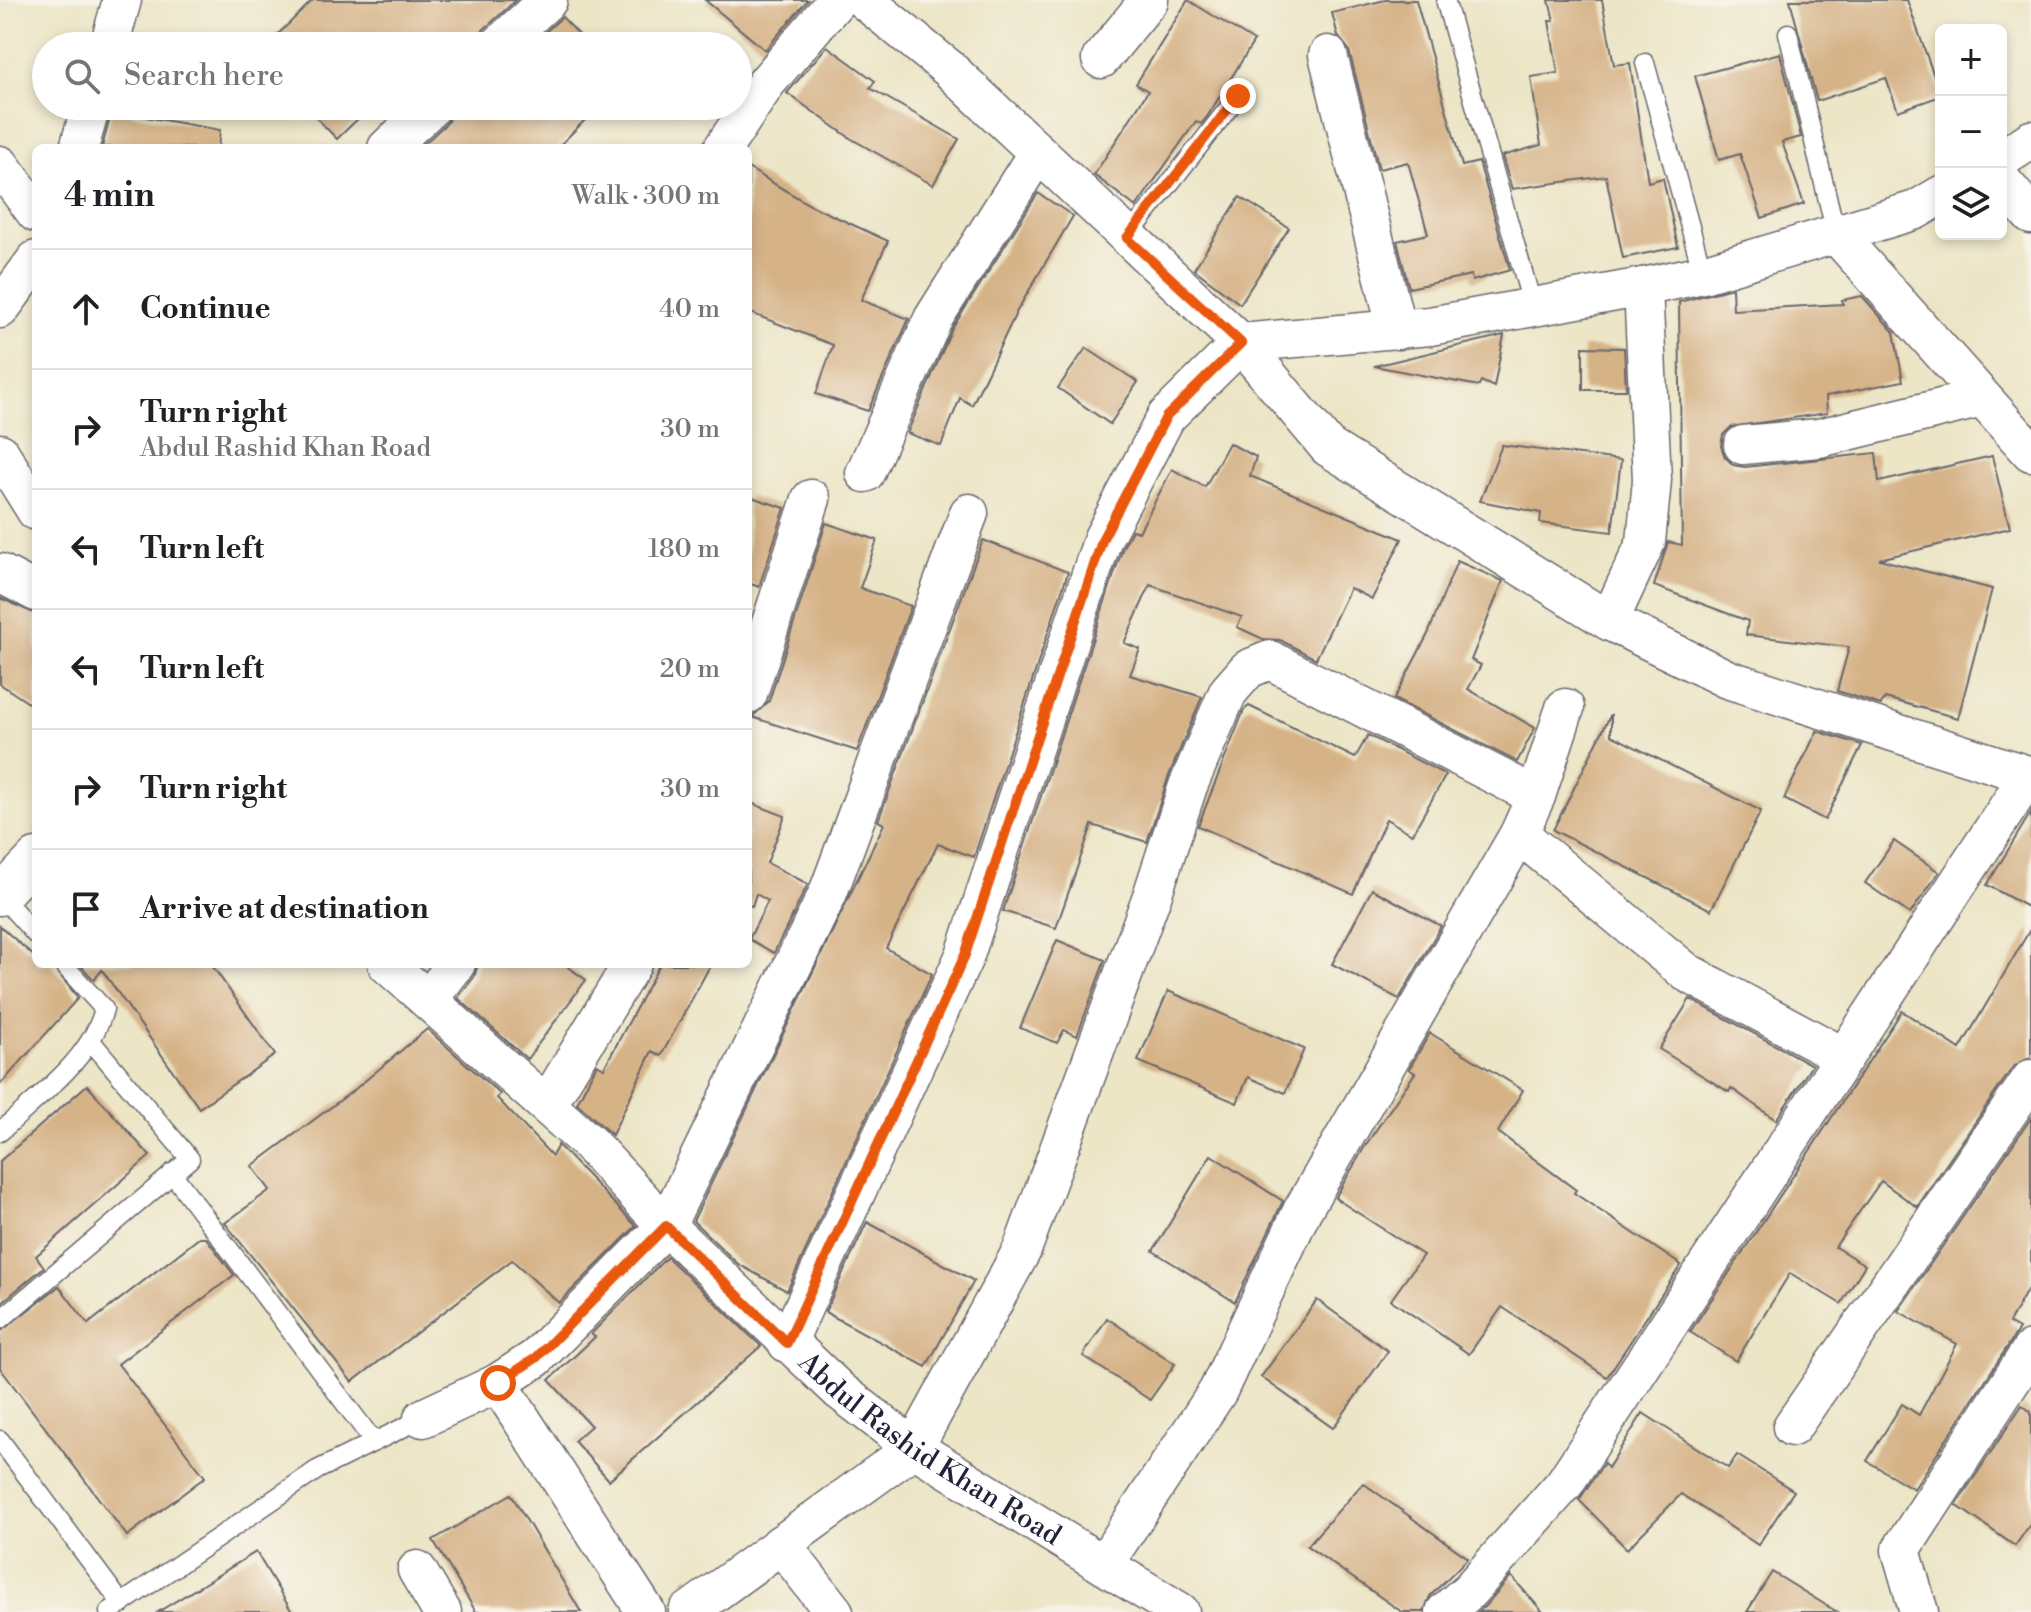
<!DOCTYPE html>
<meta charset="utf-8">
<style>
body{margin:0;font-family:"Libre Bodoni",serif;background:#f6f6f6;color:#202124}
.controls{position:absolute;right:24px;top:24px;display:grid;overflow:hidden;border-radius:12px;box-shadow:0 4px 12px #0003}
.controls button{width:72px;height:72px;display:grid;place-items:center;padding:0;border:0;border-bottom:2px solid #e0e0e0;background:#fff;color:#202124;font:40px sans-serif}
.stop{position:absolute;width:24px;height:24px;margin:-18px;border:6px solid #ea580c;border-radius:50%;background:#fff}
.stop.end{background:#ea580c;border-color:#fff;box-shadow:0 2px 8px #0008}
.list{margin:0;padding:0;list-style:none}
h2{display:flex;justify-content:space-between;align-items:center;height:104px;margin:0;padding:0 32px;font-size:34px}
h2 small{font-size:26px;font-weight:400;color:#757577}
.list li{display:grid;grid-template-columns:52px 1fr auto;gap:24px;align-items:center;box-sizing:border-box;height:120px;padding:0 32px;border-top:2px solid #e0e0e0}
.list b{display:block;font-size:30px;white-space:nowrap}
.list p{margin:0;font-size:26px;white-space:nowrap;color:#757577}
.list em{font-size:26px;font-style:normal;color:#757577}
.icon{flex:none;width:44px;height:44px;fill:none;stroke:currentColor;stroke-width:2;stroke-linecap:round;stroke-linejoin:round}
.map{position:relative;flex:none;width:2031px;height:1612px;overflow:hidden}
.search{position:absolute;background:#fff;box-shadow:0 4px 12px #0003;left:32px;top:32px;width:720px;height:88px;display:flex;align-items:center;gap:20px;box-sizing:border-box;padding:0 28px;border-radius:44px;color:#757577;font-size:30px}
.panel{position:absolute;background:#fff;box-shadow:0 4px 12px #0003;left:32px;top:144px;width:720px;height:824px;border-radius:12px}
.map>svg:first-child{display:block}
.building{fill:#d6b287}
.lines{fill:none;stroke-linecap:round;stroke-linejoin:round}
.service-casing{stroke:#69666c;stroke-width:21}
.minor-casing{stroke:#69666c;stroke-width:41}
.service{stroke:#fff;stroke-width:18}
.minor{stroke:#fff;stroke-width:38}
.route{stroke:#ea580c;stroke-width:10}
.labels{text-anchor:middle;stroke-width:8;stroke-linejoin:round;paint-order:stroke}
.street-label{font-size:28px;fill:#22223b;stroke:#f7f3e8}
</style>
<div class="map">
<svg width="2031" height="1612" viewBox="0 0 2031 1612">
<rect width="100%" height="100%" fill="#f7f3e8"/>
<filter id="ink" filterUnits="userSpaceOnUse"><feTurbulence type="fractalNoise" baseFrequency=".0125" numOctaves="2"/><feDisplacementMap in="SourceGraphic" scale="16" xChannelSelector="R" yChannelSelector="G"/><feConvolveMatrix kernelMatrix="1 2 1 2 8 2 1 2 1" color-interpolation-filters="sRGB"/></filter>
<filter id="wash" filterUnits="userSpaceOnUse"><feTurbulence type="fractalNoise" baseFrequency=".006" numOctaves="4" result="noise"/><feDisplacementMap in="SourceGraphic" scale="32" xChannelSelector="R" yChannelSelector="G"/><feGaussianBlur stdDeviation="1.8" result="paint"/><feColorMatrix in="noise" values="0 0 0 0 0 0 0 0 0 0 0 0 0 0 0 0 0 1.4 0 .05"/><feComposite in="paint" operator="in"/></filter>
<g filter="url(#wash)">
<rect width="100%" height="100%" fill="#ece5c6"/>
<g id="blocks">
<!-- building -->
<g class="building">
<path d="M313,0H516L483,30L477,46H266Z"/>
<path d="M705,0H808L765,50Z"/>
<path d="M1188,0L1254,41L1207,117L1201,124L1196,121L1136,207L1094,175L1148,91L1136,84Z"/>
<path d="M1385,0H1416L1462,166L1479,162L1510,270L1472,281L1471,275L1409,288L1397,241L1428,234L1408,162L1379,169L1349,50L1338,36L1332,13Z"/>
<path d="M1549,0H1602L1614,65L1630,63L1648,182L1663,178L1678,247L1623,258L1606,176L1512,189L1502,156L1541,145L1531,77L1558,73L1549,21H1554Z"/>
<path d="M1790,0H1907L1941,96L1898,111L1886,78L1817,101Z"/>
<path d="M562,17L590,46H530Z"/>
<path d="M827,46L875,81L870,88L959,139L933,185L850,138L787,93Z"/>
<path d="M1780,53L1801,137L1782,142L1804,204L1762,218L1740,154L1719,160L1695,76Z"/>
<path d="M305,106H371L337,139Z"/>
<path d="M454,106H599L557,148H426L423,145L448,122Z"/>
<path d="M112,111L220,130L218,148L102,147Z"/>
<path d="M748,168L810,205L888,241L861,300L909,319L868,411L816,394L833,345L748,312Z"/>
<path d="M1038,193L1073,216L1017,311L972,405L960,398L941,446L907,433L952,329Z"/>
<path d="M1240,197L1289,228L1240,304L1194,269Z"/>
<path d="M1732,288L1733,310L1843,304L1842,300L1862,296L1894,332L1903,381L1826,396L1827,413L1731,427L1723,435L1721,446L1725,457L1733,465L1745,467L1876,453L1879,482L1992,456L2010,528L1879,559L1992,589L1958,718L1885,698L1881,705L1837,691L1849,647L1746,635L1748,621L1654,586L1668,542L1682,545L1679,302Z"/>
<path d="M1504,335L1494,387L1481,381L1479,386L1374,366Z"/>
<path d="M1583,347L1624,348L1626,390H1583Z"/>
<path d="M1086,348L1138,382L1110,424L1058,388Z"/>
<path d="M1229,443L1256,457L1250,476L1402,539L1372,599L1350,588L1316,659L1280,640L1263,639L1237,627L1242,617L1150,585L1124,643L1140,649L1130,675L1202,697L1168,778L1147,842L1092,825L1056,928L1003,911L1123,547L1132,530L1139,532L1172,469L1205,487Z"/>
<path d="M1502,445L1621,460L1612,532L1540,523L1541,513L1480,501Z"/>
<path d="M748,496L785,508L759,587L748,583Z"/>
<path d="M826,523L877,540L860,588L911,606L857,751L752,717L769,701Z"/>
<path d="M983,540L1068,572L974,857L938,844L886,948L932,974L787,1291L738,1264L693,1221L884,824L878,821Z"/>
<path d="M1457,561L1503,581L1471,660L1481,665L1468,689L1535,728L1517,762L1394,699L1428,634Z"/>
<path d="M0,598L36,614V708L0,684Z"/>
<path d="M1249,706L1355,758L1368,735L1446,775L1412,834L1386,819L1353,894L1198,826L1244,710Z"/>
<path d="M1611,714V735L1761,811L1711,910L1553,830Z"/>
<path d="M1817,731L1862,745L1825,820L1784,799Z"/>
<path d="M748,802L785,816L767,863L808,884L774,953L749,939L768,901L756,894L752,906L748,905Z"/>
<path d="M2031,812V909L1987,885Z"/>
<path d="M1894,841L1939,872L1910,914L1865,883Z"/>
<path d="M1372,889L1441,926L1399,999L1332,964Z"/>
<path d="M0,926L36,958V964H51L78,998L0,1085Z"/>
<path d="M2031,928V1057L2013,1067L1917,1207L1881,1181L1835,1247L1865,1265L1841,1304L1790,1273L1736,1361L1690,1332L1902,1011L1960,1049Z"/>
<path d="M1057,940L1105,960L1077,1036L1064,1030L1057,1043L1020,1028Z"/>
<path d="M79,964H211L275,1055L199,1108L102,970L94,980Z"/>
<path d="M478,964H564L586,980L527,1059L458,998L474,977Z"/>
<path d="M660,964H711L661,1056L652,1051L612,1135L577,1103L597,1064L604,1068Z"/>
<path d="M1168,991L1304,1049L1285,1093L1248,1077L1237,1103L1138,1061Z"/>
<path d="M1690,999L1812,1065L1776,1120L1731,1088L1729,1092L1659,1049Z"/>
<path d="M427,1029L500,1094L497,1098L552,1156L558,1145L636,1226L559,1303L512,1260L352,1382L225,1223L270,1190L252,1166L354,1090Z"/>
<path d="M1430,1033L1523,1090L1498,1132L1576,1190L1574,1193L1681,1265L1607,1377L1502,1307L1469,1354L1391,1300L1423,1255L1335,1198L1365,1146L1415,1073L1409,1069Z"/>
<path d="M87,1085L150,1156L36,1256L44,1267L0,1304V1161Z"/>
<path d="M2031,1118V1283L2009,1323L2019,1329L1914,1489L1867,1461L1902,1404L1919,1415L1957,1344L1898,1311Z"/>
<path d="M1211,1155L1283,1201L1235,1302L1153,1251Z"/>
<path d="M867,1222L974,1281L926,1367L825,1312Z"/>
<path d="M199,1238H206L234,1275L118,1364L205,1477L127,1536L0,1368V1332L59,1286L88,1324Z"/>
<path d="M667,1257L761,1346L609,1480L574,1441L591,1426L549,1380L595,1337L591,1334Z"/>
<path d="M1317,1300L1388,1351L1333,1428L1261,1377Z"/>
<path d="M1107,1318L1175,1364L1150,1400L1083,1356Z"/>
<path d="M2022,1405L2031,1412V1523L2015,1546L1956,1505Z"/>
<path d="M1643,1413L1728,1468L1737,1455L1794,1491L1758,1545L1681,1494L1627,1549L1579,1500L1604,1463L1608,1468Z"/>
<path d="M1363,1483L1468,1558L1430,1596L1424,1612H1402L1307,1546Z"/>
<path d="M511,1494L581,1612H476L433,1540Z"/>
<path d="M256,1552L292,1612H158Z"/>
<path d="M1772,1572L1837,1612H1747Z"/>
<path d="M1511,1576L1543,1612H1478L1485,1606Z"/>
</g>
</g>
</g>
<g filter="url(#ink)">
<use href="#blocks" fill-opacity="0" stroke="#69666c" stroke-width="2"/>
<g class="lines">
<defs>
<g id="service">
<path d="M1446,3L1533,307"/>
<path d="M1788,33L1836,234"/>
<path d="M1645,63L1703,274"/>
<path d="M1127,238L1238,96"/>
<path d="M1,896L36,935"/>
<path d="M0,1132C37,1097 91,1060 104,1009L63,964"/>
<path d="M172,1173L374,1442"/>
<path d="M0,1320L190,1159L91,1041"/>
<path d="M0,1440L122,1604"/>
<path d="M109,1612L317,1470L423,1418"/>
</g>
<g id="minor">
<path d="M864,0L948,68L1241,343L1328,447L1609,621L1727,679L2031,776"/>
<path d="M109,46L122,0"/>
<path d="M498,46L548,0"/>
<path d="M1328,55L1397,330"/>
<path d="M1101,59L1149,0"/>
<path d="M79,148L91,106"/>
<path d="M387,148L433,106"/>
<path d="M723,148L767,82L837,0"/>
<path d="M2001,159L2031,140"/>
<path d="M0,165L36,213"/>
<path d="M2001,180L2031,215"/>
<path d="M1836,234L2031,452"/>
<path d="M0,309L36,260"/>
<path d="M1743,445L1819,438L1982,398"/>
<path d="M0,453L36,511"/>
<path d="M865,473L933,319L1038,152"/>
<path d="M0,573L36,592"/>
<path d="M1609,621L1646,542L1652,480L1643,287"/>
<path d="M748,694L811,499"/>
<path d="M1519,834L1686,972L1844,1057"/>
<path d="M0,896L36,858"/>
<path id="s1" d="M387,964L590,1144L666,1226L840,1391L914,1448L1180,1612"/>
<path d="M429,999L456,964"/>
<path d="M547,1105L632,964"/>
<path d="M787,1343L965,955L1103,538L1166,417L1241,343L1430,326L1643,287L1703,274L1916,210L1941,195"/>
<path d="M498,1383L646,1612"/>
<path d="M423,1418L498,1383L536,1358L666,1226L828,893L969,513"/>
<path d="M1792,1427L2031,1079"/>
<path d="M781,1544L834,1612"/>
<path d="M1104,1564L1218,1391L1302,1211L1519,834L1536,796L1565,708"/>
<path d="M417,1570L442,1612"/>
<path d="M688,1612L914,1448L1022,1250L1152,896L1188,786L1228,692L1248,669L1270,660L1536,796"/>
<path d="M1445,1612L1469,1591L1564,1484L2029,775"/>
<path d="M1919,1612L1901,1550L2031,1350"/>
</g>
</defs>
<!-- service casing -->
<use href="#service" class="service-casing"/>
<!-- minor casing -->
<use href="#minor" class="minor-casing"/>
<!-- service -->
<use href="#service" class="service"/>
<!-- minor -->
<use href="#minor" class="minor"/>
</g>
</g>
<g class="lines" filter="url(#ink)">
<!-- route -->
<path class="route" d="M498,1383L536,1358L666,1226L787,1343L965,955L1103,538L1166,417L1241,343L1127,238L1238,96"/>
</g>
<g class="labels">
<!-- street labels -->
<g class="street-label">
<text dy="10" stroke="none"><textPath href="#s1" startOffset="730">Abdul Rashid Khan Road</textPath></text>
</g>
</g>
</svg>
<div class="controls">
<button>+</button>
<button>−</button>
<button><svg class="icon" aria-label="layers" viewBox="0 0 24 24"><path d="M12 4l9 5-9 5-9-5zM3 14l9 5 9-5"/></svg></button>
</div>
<div class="stop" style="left:498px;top:1383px"></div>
<div class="stop end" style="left:1238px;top:96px"></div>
<div class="search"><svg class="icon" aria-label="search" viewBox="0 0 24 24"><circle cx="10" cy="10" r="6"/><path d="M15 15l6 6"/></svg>Search here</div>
<section class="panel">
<h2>4 min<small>Walk · 300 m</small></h2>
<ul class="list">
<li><svg class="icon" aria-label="ahead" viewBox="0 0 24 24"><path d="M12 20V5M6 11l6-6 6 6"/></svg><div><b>Continue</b></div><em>40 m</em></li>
<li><svg class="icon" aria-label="right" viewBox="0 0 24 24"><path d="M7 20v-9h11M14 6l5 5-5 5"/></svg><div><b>Turn right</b><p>Abdul Rashid Khan Road</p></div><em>30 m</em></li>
<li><svg class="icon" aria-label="left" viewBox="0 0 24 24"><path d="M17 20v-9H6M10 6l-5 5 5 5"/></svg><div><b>Turn left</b></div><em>180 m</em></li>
<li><svg class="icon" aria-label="left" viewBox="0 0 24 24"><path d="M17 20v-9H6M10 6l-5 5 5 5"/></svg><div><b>Turn left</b></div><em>20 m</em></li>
<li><svg class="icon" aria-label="right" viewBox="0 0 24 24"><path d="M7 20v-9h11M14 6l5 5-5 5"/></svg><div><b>Turn right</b></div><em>30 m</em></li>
<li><svg class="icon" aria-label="arrive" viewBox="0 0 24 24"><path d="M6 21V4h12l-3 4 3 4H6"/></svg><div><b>Arrive at destination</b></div></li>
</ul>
</section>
</div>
